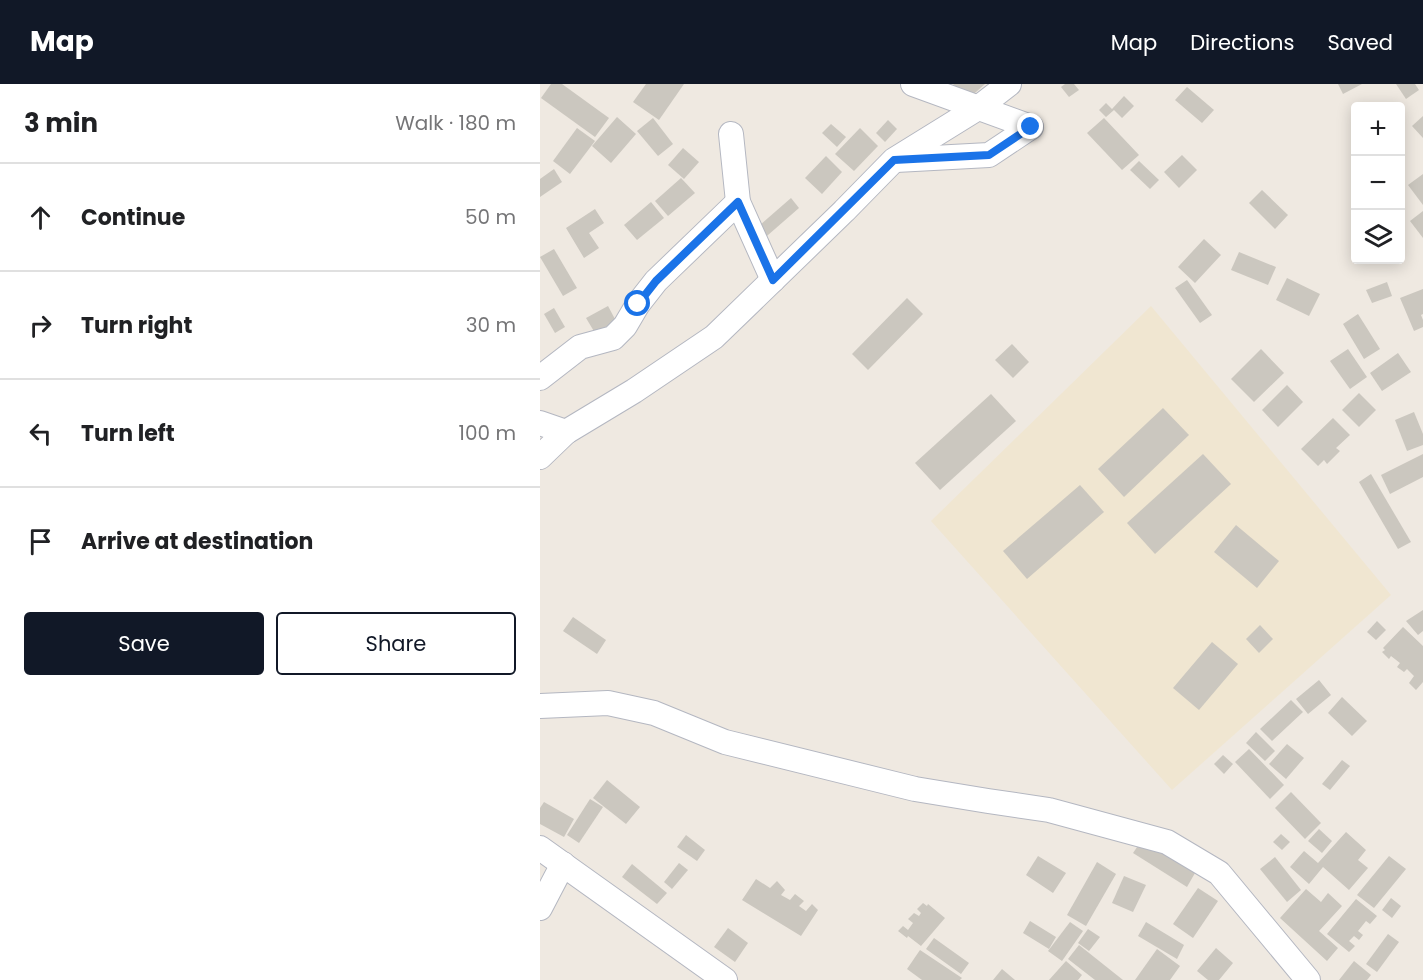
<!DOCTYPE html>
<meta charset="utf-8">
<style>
body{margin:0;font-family:Poppins,sans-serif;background:#f6f6f6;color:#202124}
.controls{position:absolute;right:18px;top:18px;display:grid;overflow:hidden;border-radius:6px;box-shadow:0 3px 15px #0003}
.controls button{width:54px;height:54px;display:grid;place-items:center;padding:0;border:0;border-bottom:2px solid #e0e0e0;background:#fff;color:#202124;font:30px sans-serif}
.stop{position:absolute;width:18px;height:18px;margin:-14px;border:4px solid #1a73e8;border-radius:50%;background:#fff}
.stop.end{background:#1a73e8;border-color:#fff;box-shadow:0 2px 6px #0008}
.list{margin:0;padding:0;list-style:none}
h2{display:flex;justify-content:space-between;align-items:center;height:78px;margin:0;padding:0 24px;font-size:26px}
h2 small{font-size:20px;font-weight:400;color:#757577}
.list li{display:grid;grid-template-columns:39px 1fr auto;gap:18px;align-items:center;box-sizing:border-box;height:108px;padding:0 24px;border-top:2px solid #e0e0e0}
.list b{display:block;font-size:22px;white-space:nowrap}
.list em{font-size:20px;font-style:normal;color:#757577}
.actions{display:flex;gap:12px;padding:18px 24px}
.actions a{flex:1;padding:14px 0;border:2px solid #111827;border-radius:6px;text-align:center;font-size:21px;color:#111827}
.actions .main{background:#111827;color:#fff}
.icon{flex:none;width:33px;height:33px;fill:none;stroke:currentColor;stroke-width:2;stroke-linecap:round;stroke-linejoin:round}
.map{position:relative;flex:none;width:883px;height:896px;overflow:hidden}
header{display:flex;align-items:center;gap:36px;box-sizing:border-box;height:84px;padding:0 30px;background:#111827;color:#fff}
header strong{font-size:28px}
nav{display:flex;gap:33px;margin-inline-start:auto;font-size:21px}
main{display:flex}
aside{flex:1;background:#fff}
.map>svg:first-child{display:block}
.education{fill:#f0e6d1}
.building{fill:#cbc7bf}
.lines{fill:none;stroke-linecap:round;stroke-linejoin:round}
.street-casing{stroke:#b4b7c1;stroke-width:26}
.street{stroke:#fff;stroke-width:24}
.route{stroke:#1a73e8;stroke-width:8}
</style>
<header>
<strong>Map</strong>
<nav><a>Map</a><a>Directions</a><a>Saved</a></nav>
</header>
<main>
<aside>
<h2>3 min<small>Walk · 180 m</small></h2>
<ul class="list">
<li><svg class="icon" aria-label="ahead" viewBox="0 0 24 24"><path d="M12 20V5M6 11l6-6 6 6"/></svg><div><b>Continue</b></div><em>50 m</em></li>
<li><svg class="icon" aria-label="right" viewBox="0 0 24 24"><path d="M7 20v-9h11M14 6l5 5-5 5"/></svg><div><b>Turn right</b></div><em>30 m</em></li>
<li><svg class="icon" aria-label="left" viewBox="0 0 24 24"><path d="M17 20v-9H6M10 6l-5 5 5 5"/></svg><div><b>Turn left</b></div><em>100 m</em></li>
<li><svg class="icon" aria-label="arrive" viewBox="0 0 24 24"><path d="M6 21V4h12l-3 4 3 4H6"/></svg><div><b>Arrive at destination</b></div></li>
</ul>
<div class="actions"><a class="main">Save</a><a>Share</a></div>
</aside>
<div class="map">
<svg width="883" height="896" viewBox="0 0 883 896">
<rect width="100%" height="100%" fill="#efe9e1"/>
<!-- education -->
<path class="education" d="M611,222L851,511L632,706L391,437Z"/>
<!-- building -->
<g class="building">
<path d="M11,0H22L69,34L55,53L1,14Z"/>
<path d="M106,0H144L119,36L93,18Z"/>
<path d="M413,0H445L427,16Z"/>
<path d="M525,0H534L539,6L529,13L521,3Z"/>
<path d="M798,0H822L803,10Z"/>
<path d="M856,0H875L879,6L866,15Z"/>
<path d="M647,3L674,26L662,39L635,16Z"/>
<path d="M584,12L594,22L582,34L574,26L566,33L559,26L566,19L572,25Z"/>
<path d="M883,32V54L872,42Z"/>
<path d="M77,33L96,50L71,79L52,62Z"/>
<path d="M113,34L133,60L118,72L97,47Z"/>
<path d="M564,34L599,71L582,86L547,49Z"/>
<path d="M348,36L357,45L345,58L336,49Z"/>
<path d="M291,40L306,53L297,63L282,49Z"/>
<path d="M37,44L55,57L30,90L13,77Z"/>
<path d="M320,44L338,62L314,87L295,70Z"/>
<path d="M143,64L159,78L144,95L128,81Z"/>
<path d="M642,71L657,86L639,104L624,88Z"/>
<path d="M286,72L302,88L282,110L265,94Z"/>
<path d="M599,77L619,96L610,105L590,86Z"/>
<path d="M14,85L22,98L0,113V95Z"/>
<path d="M883,90V121L868,101Z"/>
<path d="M141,94L155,109L128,132L115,117Z"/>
<path d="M722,106L748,131L735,145L709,119Z"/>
<path d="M251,114L259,124L220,158L212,148Z"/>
<path d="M111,118L124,134L97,156L84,141Z"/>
<path d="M55,125L64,139L49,149L59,164L44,174L26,144Z"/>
<path d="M883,127V154L870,137Z"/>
<path d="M664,155L681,171L655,199L638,183Z"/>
<path d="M14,165L37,204L23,212L0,173Z"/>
<path d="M699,168L736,183L728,201L691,186Z"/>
<path d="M747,194L780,210L769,232L736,216Z"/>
<path d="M647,196L672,231L660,239L635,204Z"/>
<path d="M847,198L852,212L832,219L826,206Z"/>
<path d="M883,205V230L881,231L883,236V243L874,247L860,214Z"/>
<path d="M367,214L383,230L328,286L312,270Z"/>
<path d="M68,222L76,237L55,249L46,234Z"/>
<path d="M14,224L25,243L15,249L4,230Z"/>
<path d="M818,230L840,265L824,275L803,240Z"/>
<path d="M472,260L489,278L473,294L455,276Z"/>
<path d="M721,265L744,289L714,318L691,295Z"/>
<path d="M808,265L827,293L810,305L790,277Z"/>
<path d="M858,269L871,288L842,307L830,289Z"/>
<path d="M747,301L763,318L738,343L722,326Z"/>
<path d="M819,309L836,326L819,343L802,326Z"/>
<path d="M451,310L476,337L400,406L375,379Z"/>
<path d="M623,324L649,351L584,413L558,385Z"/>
<path d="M874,328L883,350V361L867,367L855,336Z"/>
<path d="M793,334L810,351L796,364L800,367L787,380L784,376L778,382L761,365Z"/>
<path d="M663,370L691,400L615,470L587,439Z"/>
<path d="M883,370V393L850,410L841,391Z"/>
<path d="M831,390L871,458L858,465L819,398Z"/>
<path d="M540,401L564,428L487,495L463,467Z"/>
<path d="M696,441L739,477L717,504L674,468Z"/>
<path d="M883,526V547L878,551L866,537Z"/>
<path d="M33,533L66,556L57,570L23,547Z"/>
<path d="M837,537L846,546L836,556L827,548Z"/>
<path d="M720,541L733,555L719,569L706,555Z"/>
<path d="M863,543L883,562V598L876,606L869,599L874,592L867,585L864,588L857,583L860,579L851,572L849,575L842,568L845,566L843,564Z"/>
<path d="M672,558L698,580L659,626L633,604Z"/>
<path d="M779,596L791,611L768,630L756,615Z"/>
<path d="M802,613L827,637L812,652L788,629Z"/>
<path d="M751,616L763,628L732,657L720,645Z"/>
<path d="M716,648L735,667L725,677L706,659Z"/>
<path d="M747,660L764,674L746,695L729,680Z"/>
<path d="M709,665L744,701L730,715L695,678Z"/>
<path d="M683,671L693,680L684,690L674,680Z"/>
<path d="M802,676L810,682L790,706L782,700Z"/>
<path d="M67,696L100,723L86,740L53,714Z"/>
<path d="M751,708L781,739L765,755L735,724Z"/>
<path d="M50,715L63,723L39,759L27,751Z"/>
<path d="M4,718L34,735L24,753L0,740V724Z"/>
<path d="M779,745L792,757L782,769L768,757Z"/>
<path d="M806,748L826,766L818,776L828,784L809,806L783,783L769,800L750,783L764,767L778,779Z"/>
<path d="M741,750L750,758L742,766L733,758Z"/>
<path d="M146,751L165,766L157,777L137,763Z"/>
<path d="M602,756L655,789L647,803L593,769Z"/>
<path d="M498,772L526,789L513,809L486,791Z"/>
<path d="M849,772L866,785L834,824L817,811Z"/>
<path d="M735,773L761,806L747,818L720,785Z"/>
<path d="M557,778L576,790L546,842L527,831Z"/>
<path d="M139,779L148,786L132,805L124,798Z"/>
<path d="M92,780L127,809L117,820L82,793Z"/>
<path d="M584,792L606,801L593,828L572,819Z"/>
<path d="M216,795L230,804L237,797L245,806L241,811L250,816L255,810L264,817L259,822L266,827L272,820L278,826L261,852L202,816Z"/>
<path d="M658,804L678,817L653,854L633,840Z"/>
<path d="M766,805L781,818L788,809L802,822L779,847L798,864L787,877L740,834Z"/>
<path d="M851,814L861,822L852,834L842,826Z"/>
<path d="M816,815L837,832L830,840L826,837L818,847L823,851L819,856L814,852L809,857L815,862L809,868L787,850Z"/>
<path d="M383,819L387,822L388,820L405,834L381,862L368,852L367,854L358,847L363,842L368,846L373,839L368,835L374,829L379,832L381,829L377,825Z"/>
<path d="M490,837L516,853L509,865L483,849Z"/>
<path d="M530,838L543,847L522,877L508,867Z"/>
<path d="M606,838L644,861L637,875L598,852Z"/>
<path d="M188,844L208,859L195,878L174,863Z"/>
<path d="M548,845L560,853L549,867L538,859Z"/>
<path d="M848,850L859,858L837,888L826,880Z"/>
<path d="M394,854L429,879L421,890L386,865Z"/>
<path d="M539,861L583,896H555L528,875Z"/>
<path d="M676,864L693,879L679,896H668L657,887Z"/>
<path d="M617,865L640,882L630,896H595Z"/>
<path d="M380,866L422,894L420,896H382L367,885Z"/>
<path d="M526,877L542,891L538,896H509Z"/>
<path d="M814,877L831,891L827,896H799Z"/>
<path d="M462,885L475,896H453Z"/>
</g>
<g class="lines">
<defs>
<g id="street">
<path d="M373,0L491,43"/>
<path d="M191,50L198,118L233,196"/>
<path d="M356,76L449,71L491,43"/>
<path d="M0,294L40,263L73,254L85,242L98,220L116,197L198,118"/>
<path d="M0,339L26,348"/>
<path d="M0,373L26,348L94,307L174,253L304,127L354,76L438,24L469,0"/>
<path d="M0,622L68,619L114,629L185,658L375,705L448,717L509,726L627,758L679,789L768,896"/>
<path d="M0,764L185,896"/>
<path d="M0,824L23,780"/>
</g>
</defs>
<!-- street casing -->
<use href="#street" class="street-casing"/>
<!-- street -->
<use href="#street" class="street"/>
</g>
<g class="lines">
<!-- route -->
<path class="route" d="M98,220L116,197L198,118L233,196L354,76L449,71L491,43"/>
</g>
</svg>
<div class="controls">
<button>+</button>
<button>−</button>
<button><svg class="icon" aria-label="layers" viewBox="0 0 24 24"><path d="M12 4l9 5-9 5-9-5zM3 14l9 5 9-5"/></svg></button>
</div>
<div class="stop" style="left:98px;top:220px"></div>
<div class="stop end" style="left:491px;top:43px"></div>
</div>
</main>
